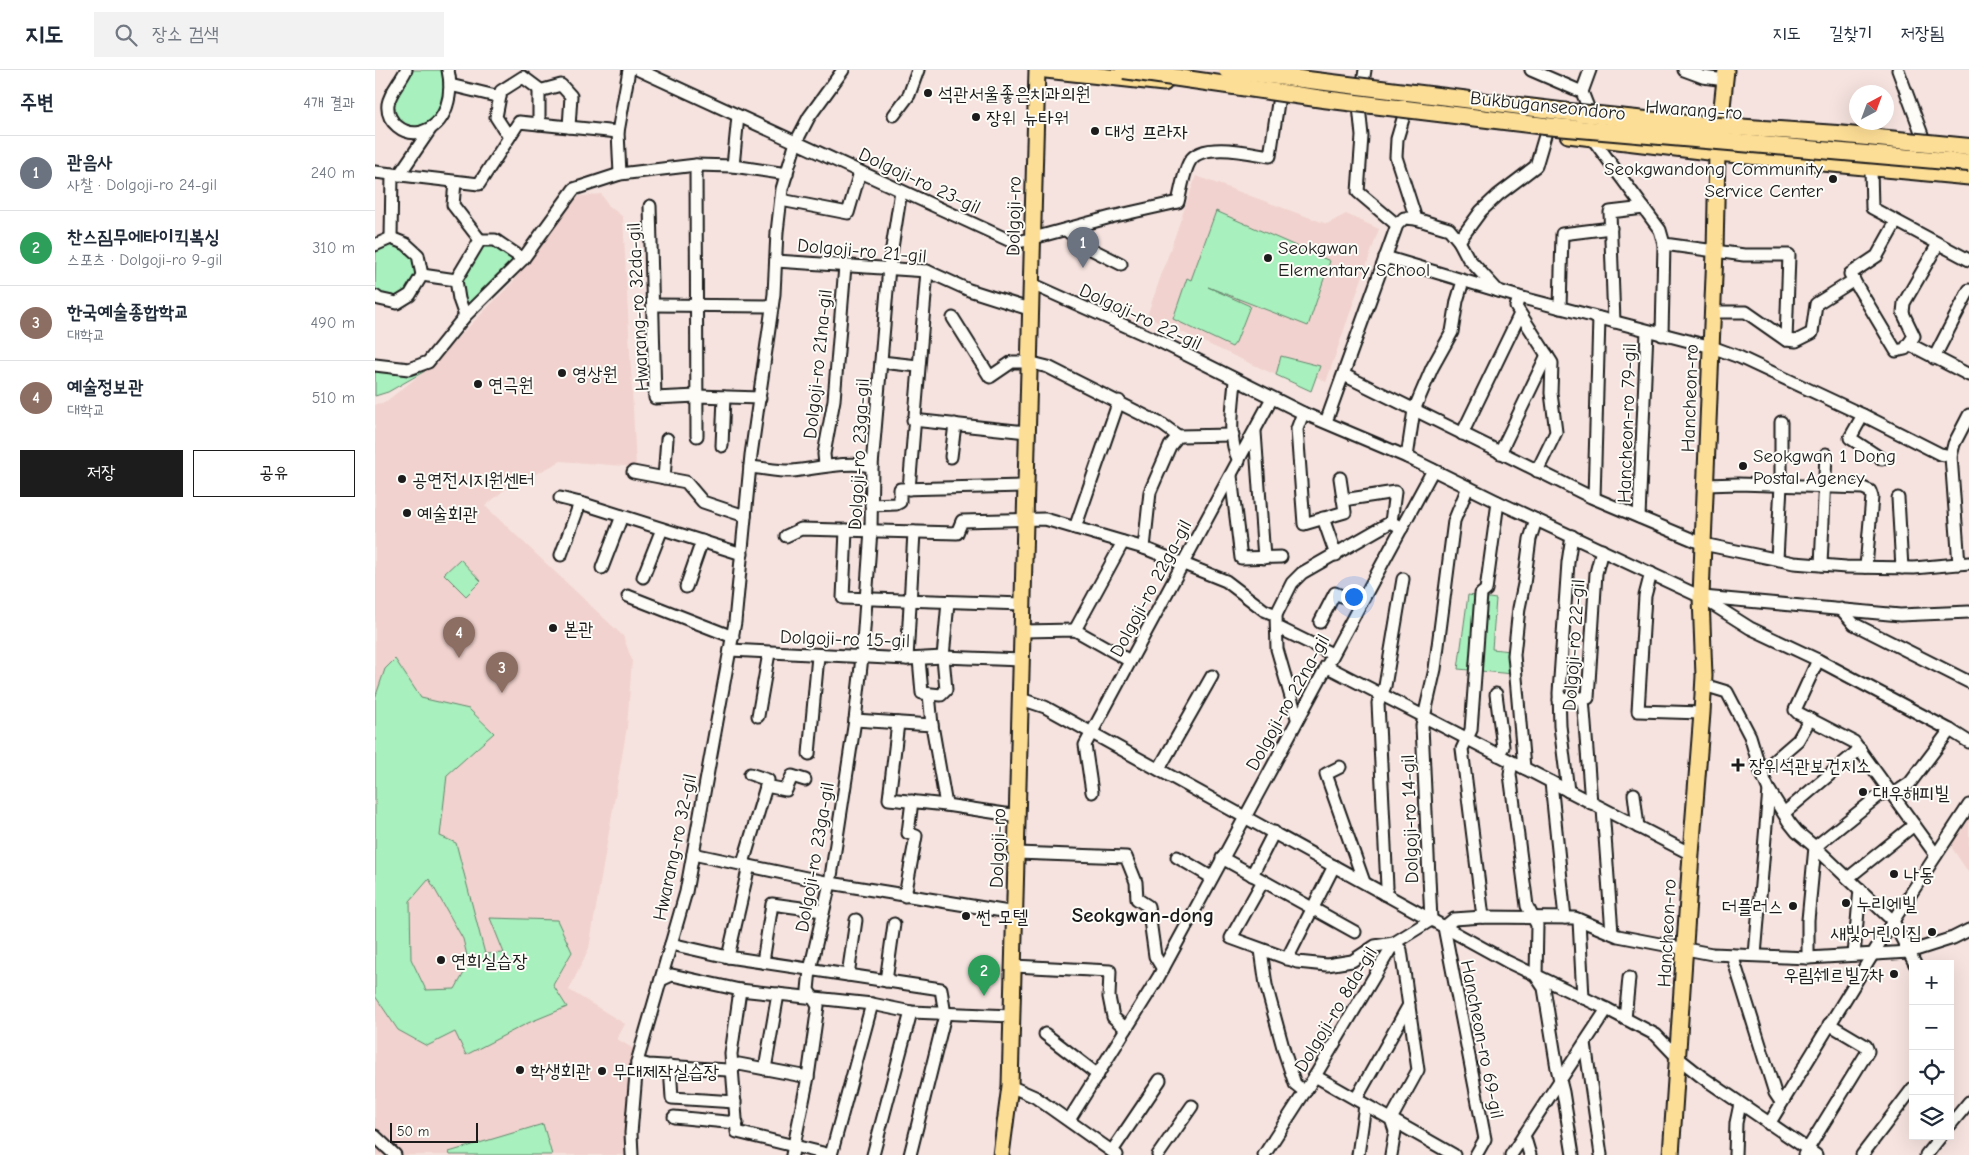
<!DOCTYPE html>
<html lang="ko">
<meta charset="utf-8">
<style>
body{margin:0;font-family:"Comic Neue","Poor Story",sans-serif;background:#f2f2f3;color:#1f2937}
.controls{position:absolute;right:15px;bottom:15px;display:grid;overflow:hidden;border-radius:0px;box-shadow:0 5px 20px #0002}
.controls button{width:45px;height:45px;display:grid;place-items:center;padding:0;border:0;border-bottom:1px solid #e0e1e3;background:#fff;color:#1f2937;font:25px sans-serif}
.compass{position:absolute;left:1474px;top:15px;width:45px;height:45px;border-radius:50%;background:#fff;box-shadow:0 5px 20px #0002;rotate:41deg}
.scale{position:absolute;left:15px;bottom:12px;width:88px;box-sizing:border-box;padding-left:5px;border:2px solid #1c1c1c;border-top:0;font-size:14px;line-height:18px;white-space:nowrap;color:#1c1c1c;-webkit-text-stroke:4px #fdfcf7;paint-order:stroke}
.you{position:absolute;left:978px;top:526px;width:18px;height:18px;margin:-12px;border:4px solid #fff;border-radius:50%;background:#1a73e8;box-shadow:0 0 0 8px #1a73e833}
.badge{display:grid;place-items:center;width:32px;height:32px;border-radius:50%;background:#1c1c1c;color:#fff;font-size:16px;font-weight:700}
.pin{position:absolute;translate:-50% -41px;filter:drop-shadow(0 1px 2px #0008)}
.pin::after{content:'';position:absolute;top:26px;width:18px;height:15px;background:inherit;clip-path:polygon(0 0,100% 0,50% 100%)}
.list{margin:0;padding:0;list-style:none}
h2{display:flex;justify-content:space-between;align-items:center;height:65px;margin:0;padding:0 20px;font-size:21px}
h2 small{font-size:16px;font-weight:400;color:#747a83}
.list li{display:grid;grid-template-columns:32px 1fr auto;gap:15px;align-items:center;box-sizing:border-box;height:75px;padding:0 20px;border-top:1px solid #e0e1e3}
.list b{display:block;font-size:19px;white-space:nowrap}
.list p{margin:0;font-size:16px;white-space:nowrap;color:#747a83}
.list em{font-size:16px;font-style:normal;color:#747a83}
.actions{display:flex;gap:10px;padding:15px 20px}
.actions a{flex:1;padding:11px 0;border:1px solid #1c1c1c;border-radius:0px;text-align:center;font-size:18px;color:#1c1c1c}
.actions .main{background:#1c1c1c;color:#fff}
.icon{flex:none;width:28px;height:28px;fill:none;stroke:currentColor;stroke-width:2;stroke-linecap:round;stroke-linejoin:round}
.map{position:relative;flex:none;width:1594px;height:1085px;overflow:hidden}
header{display:flex;align-items:center;gap:30px;box-sizing:border-box;height:70px;padding:0 25px;background:#fff;border-bottom:1px solid #e0e1e3}
header strong{font-size:24px}
nav{display:flex;gap:28px;margin-inline-start:auto;font-size:18px}
.search{width:350px;height:45px;background:#f2f2f3;display:flex;align-items:center;gap:12px;box-sizing:border-box;padding:0 18px;border-radius:0px;color:#747a83;font-size:19px}
main{display:flex}
aside{flex:1;background:#fff}
.map>svg:first-child{display:block}
.built{fill:#f1d2ce}
.green{fill:#a8f0bd;stroke:#62866c;fill-rule:evenodd}
.lines{fill:none;stroke-linecap:round;stroke-linejoin:round}
.minor-casing{stroke:#1c1c1c;stroke-width:15}
.major-casing{stroke:#1c1c1c;stroke-width:19}
.minor{stroke:#fdfcf7;stroke-width:11}
.major{stroke:#fdde96;stroke-width:15}
.highway-bridge-casing{stroke:#1c1c1c;stroke-width:20;stroke-linecap:butt}
.highway-bridge{stroke:#fdde96;stroke-width:16}
.poi-dot{fill:#1c1c1c;stroke:#fdfcf7;stroke-width:2}
.labels{text-anchor:middle;stroke-width:4;stroke-linejoin:round;paint-order:stroke}
.poi-label{font-size:19px;fill:#1c1c1c;stroke:#fdfcf7;text-anchor:start}
.street-label{font-size:19px;fill:#1c1c1c;stroke:#fdfcf7}
.quarter-label{font-size:21px;font-weight:bold;fill:#1c1c1c;stroke:#fdfcf7}
</style>
<header>
<strong>지도</strong>
<div class="search"><svg class="icon" aria-label="search" viewBox="0 0 24 24"><circle cx="10" cy="10" r="6"/><path d="M15 15l6 6"/></svg>장소 검색</div>
<nav><a>지도</a><a>길찾기</a><a>저장됨</a></nav>
</header>
<main>
<aside>
<h2>주변<small>4개 결과</small></h2>
<ul class="list">
<li><span class="badge" style="background:#6b7280">1</span><div><b>관음사</b><p>사찰 · Dolgoji-ro 24-gil</p></div><em>240 m</em></li>
<li><span class="badge" style="background:#2e9e5b">2</span><div><b>찬스짐무에타이킥복싱</b><p>스포츠 · Dolgoji-ro 9-gil</p></div><em>310 m</em></li>
<li><span class="badge" style="background:#8d6e63">3</span><div><b>한국예술종합학교</b><p>대학교</p></div><em>490 m</em></li>
<li><span class="badge" style="background:#8d6e63">4</span><div><b>예술정보관</b><p>대학교</p></div><em>510 m</em></li>
</ul>
<div class="actions"><a class="main">저장</a><a>공유</a></div>
</aside>
<div class="map">
<svg width="1594" height="1085" viewBox="0 0 1594 1085">
<rect width="100%" height="100%" fill="#f6e3df"/>
<filter id="ink" filterUnits="userSpaceOnUse"><feTurbulence type="fractalNoise" baseFrequency=".02" numOctaves="2"/><feDisplacementMap in="SourceGraphic" scale="10" xChannelSelector="R" yChannelSelector="G"/><feConvolveMatrix kernelMatrix="1 2 1 2 8 2 1 2 1" color-interpolation-filters="sRGB"/></filter>
<g filter="url(#ink)">
<!-- built -->
<g class="built">
<path d="M821,106L952,154L971,144L1004,159L951,312L942,307L936,321L772,246Z"/>
<path d="M226,124L234,136L248,147L261,397L186,391L128,421L110,436L248,566L257,590L252,657L214,878L194,920L250,954L242,969L259,979L249,1069V1085H0V334L9,333L50,301L137,213L199,127Z"/>
<path d="M1594,749V803L1577,778L1578,768L1586,762Z"/>
</g>
<!-- green -->
<g class="green">
<path d="M32,0H73L72,33L52,59L30,60L14,46L24,14Z"/>
<path d="M841,141L955,191L933,256L833,217L875,236L861,272L857,277L798,249L812,208L816,210Z"/>
<path d="M105,170H120L148,189L90,246L81,210Z"/>
<path d="M1,174H31L47,205L22,233L0,226Z"/>
<path d="M906,286L945,296L936,321L901,305Z"/>
<path d="M53,292L50,301L13,322L0,326V295L34,299Z"/>
<path d="M85,489L106,511L91,526L69,504Z"/>
<path d="M1093,525L1121,529L1117,579L1136,581L1138,604L1083,599Z"/>
<path d="M20,589L46,628L94,639L119,663L72,705L65,766L81,773L110,884L129,883L115,848L182,850L197,882L178,915L192,937L153,953L91,985L80,962L52,976L23,960L0,926V628L10,599ZM54,809L88,869L94,894L80,919L51,920L36,889L35,831Z"/>
<path d="M168,1054L177,1085H75L74,1082Z"/>
</g>
<g class="lines">
<defs>
<g id="minor">
<path d="M31,0C26,11 15,22 13,34C11,52 29,66 46,62C73,55 78,22 73,0"/>
<path d="M264,0L640,173L736,147L803,132C806,121 809,100 815,91C827,71 876,83 895,86L904,26"/>
<path d="M1156,0L1207,22L1218,50"/>
<path d="M1309,0L1328,7L1350,10"/>
<path d="M1523,0L1552,78"/>
<path d="M75,15L125,27"/>
<path d="M164,21L186,15L196,26L194,57"/>
<path d="M1207,22L1215,0"/>
<path d="M986,24L990,0"/>
<path d="M984,36L987,66L983,122L1022,155"/>
<path d="M1030,42L1022,69L1021,87L1041,149L1074,159L1084,171L1093,188L1123,221"/>
<path d="M519,45L534,25L543,0"/>
<path d="M134,67L121,47L126,21L148,7L164,19V54"/>
<path d="M1217,68L1285,160L1289,174L1369,185H1414L1411,270"/>
<path d="M321,95L322,366"/>
<path d="M358,96L363,46"/>
<path d="M1496,99L1497,138L1594,190"/>
<path d="M0,102L104,114L144,52L243,62"/>
<path d="M245,104L243,62L254,0"/>
<path d="M24,105L56,58"/>
<path d="M406,130L473,143L485,102"/>
<path d="M275,136L280,328L322,326L385,328"/>
<path d="M1521,152L1502,186L1475,204L1521,281L1530,279L1539,266L1528,243L1529,233L1563,174"/>
<path d="M691,160L712,177L746,194"/>
<path d="M16,168L17,104"/>
<path d="M105,170H120L148,189"/>
<path d="M1084,171L1106,141L1123,125L1161,96L1171,62"/>
<path d="M0,175L16,168L31,174L43,185L47,205L35,225L22,233L4,229L0,226"/>
<path d="M1010,187L1144,227L1337,277L1364,287L1488,345L1565,384L1576,386"/>
<path d="M401,191L552,201L594,220L654,239"/>
<path d="M47,205L81,210L105,170L78,135L80,112"/>
<path d="M81,210L84,229L90,246"/>
<path d="M657,214L784,271L928,343L1032,387L1123,432L1326,527L1375,558L1443,590L1575,660L1594,672"/>
<path d="M1144,227L1141,237L1177,293L1176,323L1181,362L1162,401"/>
<path d="M278,235L397,236"/>
<path d="M1185,238L1187,164L1236,158"/>
<path d="M1337,242H1371L1411,270L1421,271L1437,263L1441,234L1479,210"/>
<path d="M578,248L615,307L637,292H653L673,297L788,355L803,366"/>
<path d="M1239,252L1235,142L1269,138"/>
<path d="M1287,265L1289,174"/>
<path d="M1534,274L1594,305"/>
<path d="M1559,288L1594,220"/>
<path d="M506,292L543,296"/>
<path d="M0,295L34,299L53,292L90,246L148,189L199,119L245,104L321,95L358,96L412,104"/>
<path d="M969,305L1216,427L1328,474L1419,493L1471,497L1539,498L1594,493"/>
<path d="M860,311C858,335 852,368 864,391"/>
<path d="M928,343L922,359L929,454L970,442L965,408"/>
<path d="M1488,345L1475,368L1507,389"/>
<path d="M538,350L652,362"/>
<path d="M951,352L1022,155L1029,148L1041,149"/>
<path d="M880,362L889,488"/>
<path d="M1087,364L1145,244"/>
<path d="M347,376L349,327"/>
<path d="M1125,383L1172,285"/>
<path d="M576,387L580,354"/>
<path d="M1032,387L1039,340L1057,298L1077,262L1082,231L1088,211"/>
<path d="M450,395L449,384L459,330L470,196"/>
<path d="M375,397C389,398 405,402 418,401C445,398 471,391 497,396"/>
<path d="M258,402L311,412L328,432L370,446"/>
<path d="M856,406L866,488L906,487"/>
<path d="M289,408L292,369"/>
<path d="M1331,415L1363,414L1488,418L1495,421L1497,427L1491,497"/>
<path d="M534,419L552,201"/>
<path d="M185,428L209,434L367,484"/>
<path d="M1219,428L1224,248"/>
<path d="M1523,428L1527,498"/>
<path d="M968,430L1020,422L1016,452"/>
<path d="M496,435L521,434L525,432V419L650,416"/>
<path d="M1264,447L1272,261"/>
<path d="M948,448L961,485"/>
<path d="M700,458L744,331"/>
<path d="M471,460L468,528L648,534"/>
<path d="M411,466L426,459L582,463L587,451L670,449L769,478L851,511L889,540L901,545"/>
<path d="M769,478L775,422L795,376L803,366L858,365"/>
<path d="M186,485L205,433"/>
<path d="M1402,489L1406,415V352"/>
<path d="M1584,494L1576,386L1579,374L1594,345"/>
<path d="M1446,495L1451,384"/>
<path d="M227,498L247,446"/>
<path d="M1276,503L1270,526L1263,641L1327,643"/>
<path d="M268,507L287,459"/>
<path d="M311,517L327,471"/>
<path d="M253,526L358,567"/>
<path d="M1328,527L1525,545L1594,542"/>
<path d="M1466,539L1479,554L1594,612"/>
<path d="M945,552L960,523L985,534"/>
<path d="M902,557L957,584"/>
<path d="M700,560L748,472"/>
<path d="M648,561L700,560L755,591"/>
<path d="M355,580L532,589L568,587L647,590"/>
<path d="M532,589L539,462"/>
<path d="M544,589L547,623L566,625L571,620L568,587L573,532"/>
<path d="M1443,590L1420,640L1423,643L1479,672L1561,785"/>
<path d="M951,596L1316,784"/>
<path d="M1329,615L1352,622L1375,666L1386,702L1394,720L1414,752L1422,762L1440,777L1518,851L1540,894"/>
<path d="M554,624L557,655L571,735"/>
<path d="M1121,624L1128,677L1123,685"/>
<path d="M646,629L670,637L717,663L1133,892L1232,939L1281,965L1303,988L1327,1007L1441,1085"/>
<path d="M1184,630L1208,628"/>
<path d="M383,646L394,583"/>
<path d="M922,648L902,579L901,545L917,513L927,503L1016,452L1027,458"/>
<path d="M480,650L557,655"/>
<path d="M523,653L514,729L571,735L643,746"/>
<path d="M434,684L443,586"/>
<path d="M1137,692L1135,704L1152,836L1162,855L1161,906L1169,918L1182,998L1188,1022L1198,1085"/>
<path d="M965,697L951,704L989,812"/>
<path d="M1149,698L1139,585L1144,538L1149,514L1155,469L1161,450"/>
<path d="M784,699L837,606"/>
<path d="M1386,702L1423,670L1435,649"/>
<path d="M1176,712L1190,848"/>
<path d="M391,716L411,720L417,706L430,710"/>
<path d="M1193,721L1185,656L1184,623L1193,492L1197,466"/>
<path d="M717,722L710,675L897,328"/>
<path d="M1259,724L1263,757"/>
<path d="M1216,733L1208,628H1213L1221,503L1227,480"/>
<path d="M1228,739L1237,863"/>
<path d="M1409,743L1485,679"/>
<path d="M642,783L751,787L761,812L762,829L773,836L780,886L788,899"/>
<path d="M318,784L455,813L640,843"/>
<path d="M802,787L836,807"/>
<path d="M847,788L980,862"/>
<path d="M877,805L899,762"/>
<path d="M1473,808L1539,755"/>
<path d="M888,811L856,868L922,892L952,895L977,891L1000,876L1019,873L1026,880L1043,1000L1016,1049L1020,1061L1016,1085"/>
<path d="M1009,824L1012,817L1003,633L1010,616L1028,509"/>
<path d="M530,826L541,766L533,763L537,731"/>
<path d="M1108,847L1087,679L1096,660L1106,524L1111,520L1123,432"/>
<path d="M1204,850L1208,928"/>
<path d="M296,874L353,887L566,919L570,945L535,1085"/>
<path d="M886,880L891,915L909,981L920,1014L930,1022"/>
<path d="M1357,885L1400,1023L1406,1032"/>
<path d="M1380,885L1394,720"/>
<path d="M1479,885L1485,819"/>
<path d="M353,887L373,800L369,790L393,710L375,704"/>
<path d="M1433,888V850L1440,777L1506,724L1523,721L1535,713L1575,660"/>
<path d="M912,889L959,796"/>
<path d="M388,892L397,834L448,841"/>
<path d="M639,896L735,901L734,927L738,947L751,959"/>
<path d="M473,905L481,850"/>
<path d="M286,910L297,905L365,920L497,934L536,942L637,946"/>
<path d="M511,911L519,854"/>
<path d="M365,920L356,984L362,1062L456,1085"/>
<path d="M1250,949L1254,908"/>
<path d="M670,964L723,1005"/>
<path d="M1210,973L1226,1085"/>
<path d="M262,992L273,995L353,1000L364,994L433,1007"/>
<path d="M295,996L297,1028L360,1032"/>
<path d="M390,999L403,924"/>
<path d="M940,1006L1079,1085"/>
<path d="M635,1016L660,1027L742,1085"/>
<path d="M981,1029L1034,935"/>
<path d="M299,1047L362,1053"/>
<path d="M694,1050L783,908L1058,400"/>
<path d="M1394,1054L1518,851L1594,735"/>
<path d="M1575,1055L1594,1032"/>
<path d="M1149,1065L1155,1085"/>
<path d="M0,1066L20,1085"/>
<path d="M737,1081L785,1010"/>
<path d="M257,1085L256,1063L262,992L311,822L360,552L376,385L399,224L402,162L407,119L421,72L434,47L468,0"/>
<path d="M417,1085L433,1007L443,936L433,920L435,900L455,813L480,650L487,587L496,460L497,396L514,197L526,121"/>
<path d="M456,1085L497,934"/>
<path d="M498,1085L536,942"/>
<path d="M783,1085L817,1036"/>
<path d="M889,1085L940,1006L1019,873L1056,850L1047,656L1060,599L1079,451L1093,417"/>
<path d="M983,1085L990,1035"/>
<path d="M1101,1085L1110,1069L1069,857L1079,849L1108,847L1200,848L1243,866L1337,884L1433,888L1534,882L1578,868L1594,860"/>
<path d="M1136,1085L1232,939"/>
<path d="M1360,1085L1361,1053L1365,1034"/>
<path d="M1429,1085L1493,981L1491,976L1454,954"/>
<path d="M1487,1085L1538,1018"/>
<path d="M1551,1085L1566,1066"/>
</g>
<g id="major">
<path d="M671,0L789,13"/>
<path d="M911,16L1075,35"/>
<path d="M1193,65L1342,83L1594,107"/>
<path d="M626,1085L635,1016L662,0"/>
<path d="M1296,1085L1316,784L1327,643L1329,606L1326,527L1328,474L1340,182L1342,83L1351,0"/>
</g>
</defs>
<!-- minor casing -->
<use href="#minor" class="minor-casing"/>
<!-- major casing -->
<use href="#major" class="major-casing"/>
<!-- minor -->
<use href="#minor" class="minor"/>
<!-- major -->
<use href="#major" class="major"/>
<defs>
<g id="highway-bridge">
<path d="M749,0L948,29L1170,56L1594,93"/>
<path d="M852,0L1185,41L1300,53L1462,64L1594,77"/>
</g>
</defs>
<!-- highway-bridge casing -->
<use href="#highway-bridge" class="highway-bridge-casing"/>
<!-- highway-bridge -->
<use href="#highway-bridge" class="highway-bridge"/>
</g>
</g>
<!-- markers -->
<g class="poi-dot">
<circle cx="553" cy="23" r="5"/>
<circle cx="601" cy="47" r="5"/>
<circle cx="720" cy="61" r="5"/>
<circle cx="1458" cy="109" r="5"/>
<circle cx="893" cy="188" r="5"/>
<circle cx="187" cy="303" r="5"/>
<circle cx="103" cy="314" r="5"/>
<circle cx="1368" cy="396" r="5"/>
<circle cx="27" cy="409" r="5"/>
<circle cx="32" cy="443" r="5"/>
<circle cx="178" cy="558" r="5"/>
<path d="M1360.5 687.5h5v5h5v5h-5v5h-5v-5h-5v-5h5z"/>
<circle cx="1488" cy="722" r="5"/>
<circle cx="1519" cy="804" r="5"/>
<circle cx="1471" cy="833" r="5"/>
<circle cx="1418" cy="836" r="5"/>
<circle cx="591" cy="846" r="5"/>
<circle cx="1557" cy="862" r="5"/>
<circle cx="66" cy="890" r="5"/>
<circle cx="1519" cy="904" r="5"/>
<circle cx="145" cy="1000" r="5"/>
<circle cx="227" cy="1001" r="5"/>
</g>
<g class="labels">
<!-- poi labels -->
<g class="poi-label">
<text x="563" y="30">석관서울좋은치과의원</text>
<text x="611" y="54">장위 뉴타워</text>
<text x="730" y="68">대성 프라자</text>
<text x="1448" y="105" text-anchor="end">Seokgwandong Community<tspan x="1448" dy="22">Service Center</tspan></text>
<text x="903" y="184">Seokgwan<tspan x="903" dy="22">Elementary School</tspan></text>
<text x="197" y="310">영상원</text>
<text x="113" y="321">연극원</text>
<text x="1378" y="392">Seokgwan 1 Dong<tspan x="1378" dy="22">Postal Agency</tspan></text>
<text x="37" y="416">공연전시지원센터</text>
<text x="42" y="450">예술회관</text>
<text x="188" y="565">본관</text>
<text x="1374" y="702">장위석관보건지소</text>
<text x="1498" y="729">대우해피빌</text>
<text x="1529" y="811">나동</text>
<text x="1481" y="840">누리에빌</text>
<text x="1408" y="843" text-anchor="end">더플러스</text>
<text x="601" y="853">썬 모텔</text>
<text x="1547" y="869" text-anchor="end">새빛어린이집</text>
<text x="76" y="897">연희실습장</text>
<text x="1509" y="911" text-anchor="end">우림쉐르빌7차</text>
<text x="155" y="1007">학생회관</text>
<text x="237" y="1008">무대제작실습장</text>
</g>
<!-- street labels -->
<g class="street-label">
<text transform="translate(1173 35) rotate(6)" y="7">Bukbuganseondoro</text>
<text transform="translate(1319 39) rotate(4)" y="7">Hwarang-ro</text>
<text transform="translate(545 110) rotate(25)" y="7">Dolgoji-ro 23-gil</text>
<text transform="translate(638 146) rotate(-89)" y="7">Dolgoji-ro</text>
<text transform="translate(487 180) rotate(5)" y="7">Dolgoji-ro 21-gil</text>
<text transform="translate(262 237) rotate(-93)" y="7">Hwarang-ro 32da-gil</text>
<text transform="translate(766 246) rotate(25)" y="7">Dolgoji-ro 22-gil</text>
<text transform="translate(442 294) rotate(-84)" y="7">Dolgoji-ro 21na-gil</text>
<text transform="translate(1314 328) rotate(-88)" y="7">Hancheon-ro</text>
<text transform="translate(1251 353) rotate(-88)" y="7">Hancheon-ro 79-gil</text>
<text transform="translate(483 384) rotate(-87)" y="7">Dolgoji-ro 23ga-gil</text>
<text transform="translate(775 518) rotate(-62)" y="7">Dolgoji-ro 22ga-gil</text>
<text transform="translate(470 568) rotate(2)" y="7">Dolgoji-ro 15-gil</text>
<text transform="translate(1198 575) rotate(-86)" y="7">Dolgoji-ro 22-gil</text>
<text transform="translate(912 632) rotate(-61)" y="7">Dolgoji-ro 22na-gil</text>
<text transform="translate(1034 749) rotate(-92)" y="7">Dolgoji-ro 14-gil</text>
<text transform="translate(299 777) rotate(-78)" y="7">Hwarang-ro 32-gil</text>
<text transform="translate(622 778) rotate(-88)" y="7">Dolgoji-ro</text>
<text transform="translate(439 787) rotate(-80)" y="7">Dolgoji-ro 23ga-gil</text>
<text transform="translate(1291 863) rotate(-87)" y="7">Hancheon-ro</text>
<text transform="translate(960 939) rotate(-59)" y="7">Dolgoji-ro 8da-gil</text>
<text transform="translate(1108 969) rotate(79)" y="7">Hancheon-ro 69-gil</text>
</g>
<!-- quarter labels -->
<g class="quarter-label">
<text x="768" y="852">Seokgwan-dong</text>
</g>
</g>
</svg>
<div class="controls">
<button>+</button>
<button>−</button>
<button><svg class="icon" aria-label="locate" viewBox="0 0 24 24"><circle cx="12" cy="12" r="6"/><path d="M12 2v4M12 18v4M2 12h4M18 12h4"/></svg></button>
<button><svg class="icon" aria-label="layers" viewBox="0 0 24 24"><path d="M12 4l9 5-9 5-9-5zM3 14l9 5 9-5"/></svg></button>
</div>
<svg class="compass" viewBox="-18 -18 36 36"><path d="M0-13l5 13h-10z" fill="#e53935"/><path d="M0 13l5-13h-10z" fill="#747a83"/></svg>
<div class="scale">50 m</div>
<div class="you"></div>
<div class="pin badge" style="left:708px;top:198px;background:#6b7280">1</div>
<div class="pin badge" style="left:609px;top:926px;background:#2e9e5b">2</div>
<div class="pin badge" style="left:127px;top:623px;background:#8d6e63">3</div>
<div class="pin badge" style="left:84px;top:588px;background:#8d6e63">4</div>
</div>
</main>
